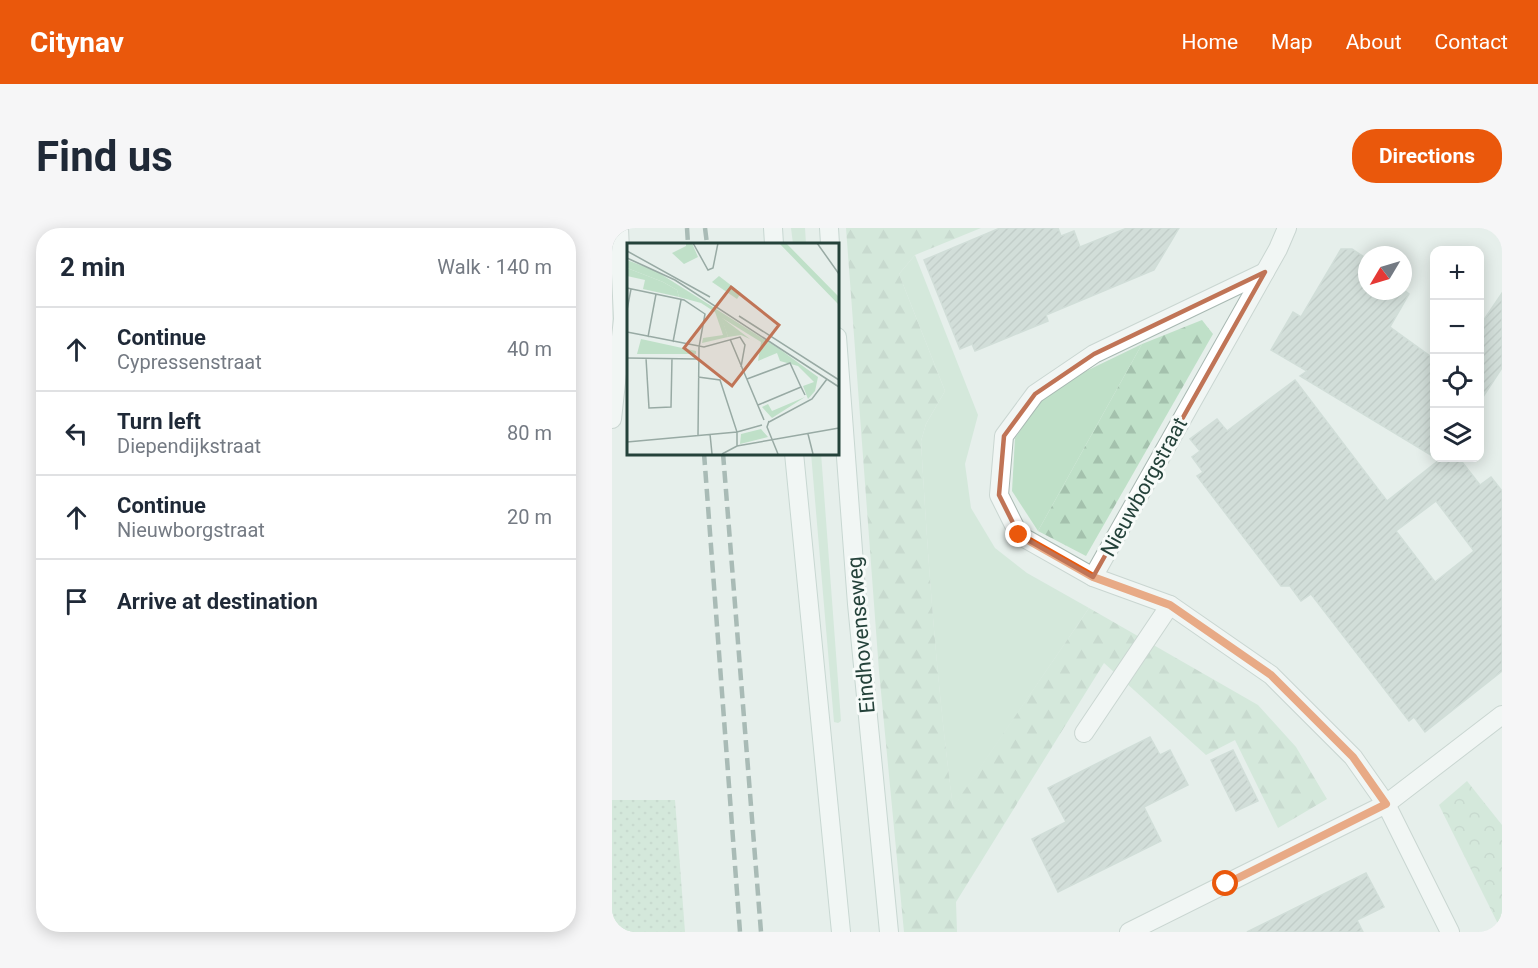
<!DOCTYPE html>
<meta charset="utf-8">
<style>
body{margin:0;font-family:Roboto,sans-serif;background:#f6f6f7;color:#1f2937}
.controls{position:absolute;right:18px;top:18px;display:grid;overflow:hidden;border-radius:12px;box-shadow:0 3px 15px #0003}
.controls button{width:54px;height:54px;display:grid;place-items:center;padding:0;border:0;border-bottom:2px solid #e0e1e3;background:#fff;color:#1f2937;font:30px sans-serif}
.compass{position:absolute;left:746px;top:18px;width:54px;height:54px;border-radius:50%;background:#fff;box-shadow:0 3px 15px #0003;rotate:232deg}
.stop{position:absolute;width:18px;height:18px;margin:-14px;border:4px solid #ea580c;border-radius:50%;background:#fff}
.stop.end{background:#ea580c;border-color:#fff;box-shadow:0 2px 6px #0008}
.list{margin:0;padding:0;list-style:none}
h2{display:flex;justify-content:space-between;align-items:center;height:78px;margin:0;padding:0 24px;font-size:26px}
h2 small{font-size:20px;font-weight:400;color:#747a83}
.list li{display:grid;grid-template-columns:39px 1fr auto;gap:18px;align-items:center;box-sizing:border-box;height:84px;padding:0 24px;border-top:2px solid #e0e1e3}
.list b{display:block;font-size:22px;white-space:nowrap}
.list p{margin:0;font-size:20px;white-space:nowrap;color:#747a83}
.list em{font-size:20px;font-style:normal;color:#747a83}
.icon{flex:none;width:33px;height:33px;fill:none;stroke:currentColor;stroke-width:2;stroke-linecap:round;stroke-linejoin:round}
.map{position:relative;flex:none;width:890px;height:704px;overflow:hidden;border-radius:24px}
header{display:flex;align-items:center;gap:36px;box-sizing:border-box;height:84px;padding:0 30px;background:#ea580c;color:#fff}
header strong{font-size:28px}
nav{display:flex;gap:33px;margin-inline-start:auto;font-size:21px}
.intro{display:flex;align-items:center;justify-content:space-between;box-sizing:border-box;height:144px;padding:0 36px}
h1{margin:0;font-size:42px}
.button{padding:15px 27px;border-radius:24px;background:#ea580c;color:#fff;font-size:21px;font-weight:700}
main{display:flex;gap:36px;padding:0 36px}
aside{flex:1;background:#fff;border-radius:24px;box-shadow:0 3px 15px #0003}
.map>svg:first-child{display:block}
.grass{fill:#bfe0c8}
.forest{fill:url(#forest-firs)}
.park{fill:url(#park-crowns)}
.garden{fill:url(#garden-dots)}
.building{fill:url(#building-hatch);stroke:#b8c9c2;stroke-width:1.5;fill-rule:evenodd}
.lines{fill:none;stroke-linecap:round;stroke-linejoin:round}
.service-casing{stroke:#a8b8b2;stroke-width:20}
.minor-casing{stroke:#a8b8b2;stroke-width:20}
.secondary-casing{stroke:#a4bbb3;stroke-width:20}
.service{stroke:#fff;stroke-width:18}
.minor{stroke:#fff;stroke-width:18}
.secondary{stroke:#fff;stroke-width:18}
.rail{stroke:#5f7d75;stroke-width:4.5;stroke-dasharray:12 6;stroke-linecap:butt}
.route{stroke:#ea580c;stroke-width:8}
.marked{fill:none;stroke:#c07456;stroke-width:4.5;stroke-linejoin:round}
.labels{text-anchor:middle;stroke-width:6;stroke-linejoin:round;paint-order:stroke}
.street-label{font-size:21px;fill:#24423a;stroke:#f7fbf9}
.inset-road{fill:none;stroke:#98aaa4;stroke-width:1.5}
.view{fill:#c07456;fill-opacity:0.15;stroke:#c07456;stroke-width:3}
.inset-edge{fill:none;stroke:#24423a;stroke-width:3}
</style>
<header>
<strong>Citynav</strong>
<nav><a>Home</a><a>Map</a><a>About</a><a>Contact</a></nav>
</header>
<div class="intro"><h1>Find us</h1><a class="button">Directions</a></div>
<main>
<aside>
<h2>2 min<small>Walk · 140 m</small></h2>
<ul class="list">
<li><svg class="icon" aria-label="ahead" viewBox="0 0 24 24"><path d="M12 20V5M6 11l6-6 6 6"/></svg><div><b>Continue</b><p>Cypressenstraat</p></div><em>40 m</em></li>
<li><svg class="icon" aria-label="left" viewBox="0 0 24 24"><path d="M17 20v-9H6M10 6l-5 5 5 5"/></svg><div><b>Turn left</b><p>Diependijkstraat</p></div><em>80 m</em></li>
<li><svg class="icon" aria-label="ahead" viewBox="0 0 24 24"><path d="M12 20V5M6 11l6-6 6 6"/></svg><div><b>Continue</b><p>Nieuwborgstraat</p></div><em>20 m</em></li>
<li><svg class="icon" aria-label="arrive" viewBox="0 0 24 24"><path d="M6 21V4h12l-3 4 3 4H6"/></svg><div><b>Arrive at destination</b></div></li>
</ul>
</aside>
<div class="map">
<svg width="890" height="704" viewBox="0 0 890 704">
<defs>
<pattern id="forest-firs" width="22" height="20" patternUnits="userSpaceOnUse" patternTransform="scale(1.5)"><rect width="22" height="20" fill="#bfe0c8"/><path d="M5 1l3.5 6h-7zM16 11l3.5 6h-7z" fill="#a4c1ad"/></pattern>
<pattern id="park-crowns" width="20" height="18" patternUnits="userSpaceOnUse" patternTransform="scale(1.5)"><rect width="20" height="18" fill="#bfe0c8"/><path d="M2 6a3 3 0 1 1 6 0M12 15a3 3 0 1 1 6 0" fill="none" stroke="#a4c1ad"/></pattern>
<pattern id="garden-dots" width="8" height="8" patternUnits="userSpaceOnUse" patternTransform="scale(1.5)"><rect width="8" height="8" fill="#bfe0c8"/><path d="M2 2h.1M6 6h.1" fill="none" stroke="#a4c1ad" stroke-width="1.8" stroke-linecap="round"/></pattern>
<pattern id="building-hatch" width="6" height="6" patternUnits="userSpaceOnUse" patternTransform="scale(1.5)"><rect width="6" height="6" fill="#bbcac4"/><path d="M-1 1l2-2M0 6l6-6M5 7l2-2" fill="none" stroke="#98a6a0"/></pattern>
</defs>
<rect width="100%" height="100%" fill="#e6efeb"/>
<!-- grass -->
<g class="grass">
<path d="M179,0H193L194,16H181Z"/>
<path d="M303,27L366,187L353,236L359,280L383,320L415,345L477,380L341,580C325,458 316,336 309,213L314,196L333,163L287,46Z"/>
<path d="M530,116L426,303L400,263L403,210L432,168L466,147Z"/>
<path d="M199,225H209L229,493L226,495L222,494Z"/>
</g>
<!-- forest -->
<g class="forest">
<path d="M234,0H369L303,27L287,46L333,163L314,196L309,213C316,335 325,457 341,579L477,380L646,477L684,519L715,571L666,600L623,512L594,527L492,435L344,674L345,704H292L267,443Z"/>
<path d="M590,92L601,106L474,328L426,303L530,116Z"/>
</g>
<!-- park -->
<path class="park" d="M855,553L890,597V704L827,577Z"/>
<!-- garden -->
<path class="garden" d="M0,572H63L73,704H0Z"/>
<!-- building -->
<g class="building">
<path d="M388,0H446L449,8L462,3L468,19L515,0H567L542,42L434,87L436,93L397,109L363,123L360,116L348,121L312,32Z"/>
<path d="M729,21H740L755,31V63H791V55L795,58L792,62L797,66L778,99L822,131V229L688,148L695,143L659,122L681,84L689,89Z"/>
<path d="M890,65V140L867,175V99Z"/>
<path d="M683,152L775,273L827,232L823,230H847L868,257L879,249L890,263V443L813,504L802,489L797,493L699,366L689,373L678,358H669L585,248L591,244L580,229L588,223L578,211L605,191L615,203ZM824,273L862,323L823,354L784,303Z"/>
<path d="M538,509L548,527L558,522L576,557L532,579L549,613L446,664L420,611L454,594L436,560Z"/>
<path d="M621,522L646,573L624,583L599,532Z"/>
<path d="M754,645L772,679L745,692L751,704H635Z"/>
</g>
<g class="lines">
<defs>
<g id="service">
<path d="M0,191L11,91L7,0"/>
<path d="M472,505L558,377"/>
</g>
<g id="minor">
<path d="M653,44L482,126L423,166L392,208L387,267L407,307L481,349L558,377L659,447L741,529L774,576L838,704"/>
<path d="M481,349L666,21L675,0"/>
<path d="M517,704L774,576L890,487"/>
</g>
<g id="secondary">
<path d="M161,0L162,16"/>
<path d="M217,0L218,16"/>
<path d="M225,109L245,376L277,704"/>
<path d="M182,225L229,704"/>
</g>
</defs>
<!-- service casing -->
<use href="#service" class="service-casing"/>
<!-- minor casing -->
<use href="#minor" class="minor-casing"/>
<!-- secondary casing -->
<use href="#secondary" class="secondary-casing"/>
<!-- service -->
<use href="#service" class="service"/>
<!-- minor -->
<use href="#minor" class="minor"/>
<!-- secondary -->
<use href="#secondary" class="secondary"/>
<!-- rail -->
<g class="rail">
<path d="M75,0L76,16"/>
<path d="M93,0L95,16"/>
<path d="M92,225L128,704"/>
<path d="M111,225L149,704"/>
</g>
</g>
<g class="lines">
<!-- route -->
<path class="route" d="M407,307L481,349L558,377L659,447L741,529L774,576L614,656"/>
</g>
<!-- marked area -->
<path d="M0 0H890V704H0ZM653,44L481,349L407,307L387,267L392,208L423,166L482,126Z" fill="#e6efeb" fill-opacity=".55" fill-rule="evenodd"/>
<path class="marked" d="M653,44L481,349L407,307L387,267L392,208L423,166L482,126Z"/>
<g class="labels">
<!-- street labels -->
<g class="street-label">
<text transform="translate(532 259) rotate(-61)" y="7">Nieuwborgstraat</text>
<text transform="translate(249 407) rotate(-95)" y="7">Eindhovenseweg</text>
</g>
</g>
<!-- overview -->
<g transform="translate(15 15)">
<rect width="212" height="212" fill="#e6efeb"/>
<path d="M59,0H65L71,14L57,21L45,10L59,3ZM0,25L36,39L50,47L52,54L16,46L18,37L0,33ZM94,74L123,96L134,101L114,92L101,94ZM178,154L145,175L135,164L141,161L145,168Z" fill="#bfe0c8"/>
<path d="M152,0H159L211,53V61ZM0,17L29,28L151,105L191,134L188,148L181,156L176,143L187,139L171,123L153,118L150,110L131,118L134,99L95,75L101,94L75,100L76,95L96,92L88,69L74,60L52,54L50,47L36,39L0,25Z" fill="#bfe0c8"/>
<path d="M14,96L69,108V111H10ZM134,186L141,194L113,201L114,191Z" fill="#bfe0c8"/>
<path d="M92,33L114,50L110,56L85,39Z" fill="#bfe0c8"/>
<path class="inset-road" d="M66,0L81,27L86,25L91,0M190,0L212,31M0,8L83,54M0,15L48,37L212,144M0,45L57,57L78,71L72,104L71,192M0,67L4,46M112,73L212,137M0,89L77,104L113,94L118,102L114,124M21,94L29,51M103,96L137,177M46,99L54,57M0,115L71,116M19,115L22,165L44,164L45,115M71,134L93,137L110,189V203M120,136L163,120L174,144M131,162L174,144L178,152M142,178L140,184L151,211M142,179L185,156L200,136M83,191L85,211M181,191L186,211M0,199L110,189L135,182M95,211L110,203L212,185"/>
<path class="view" d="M104,44L152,82L105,143L57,105Z"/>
<rect width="212" height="212" class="inset-edge"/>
</g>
</svg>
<div class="controls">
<button>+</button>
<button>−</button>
<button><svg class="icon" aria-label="locate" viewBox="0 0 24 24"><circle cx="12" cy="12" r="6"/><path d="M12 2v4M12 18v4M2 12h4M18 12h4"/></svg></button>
<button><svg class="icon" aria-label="layers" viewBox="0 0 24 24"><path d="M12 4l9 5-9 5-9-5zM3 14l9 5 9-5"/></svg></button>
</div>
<svg class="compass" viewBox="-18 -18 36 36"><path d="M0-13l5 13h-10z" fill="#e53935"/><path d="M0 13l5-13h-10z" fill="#747a83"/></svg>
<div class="stop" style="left:614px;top:656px"></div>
<div class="stop end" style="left:407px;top:307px"></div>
</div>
</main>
